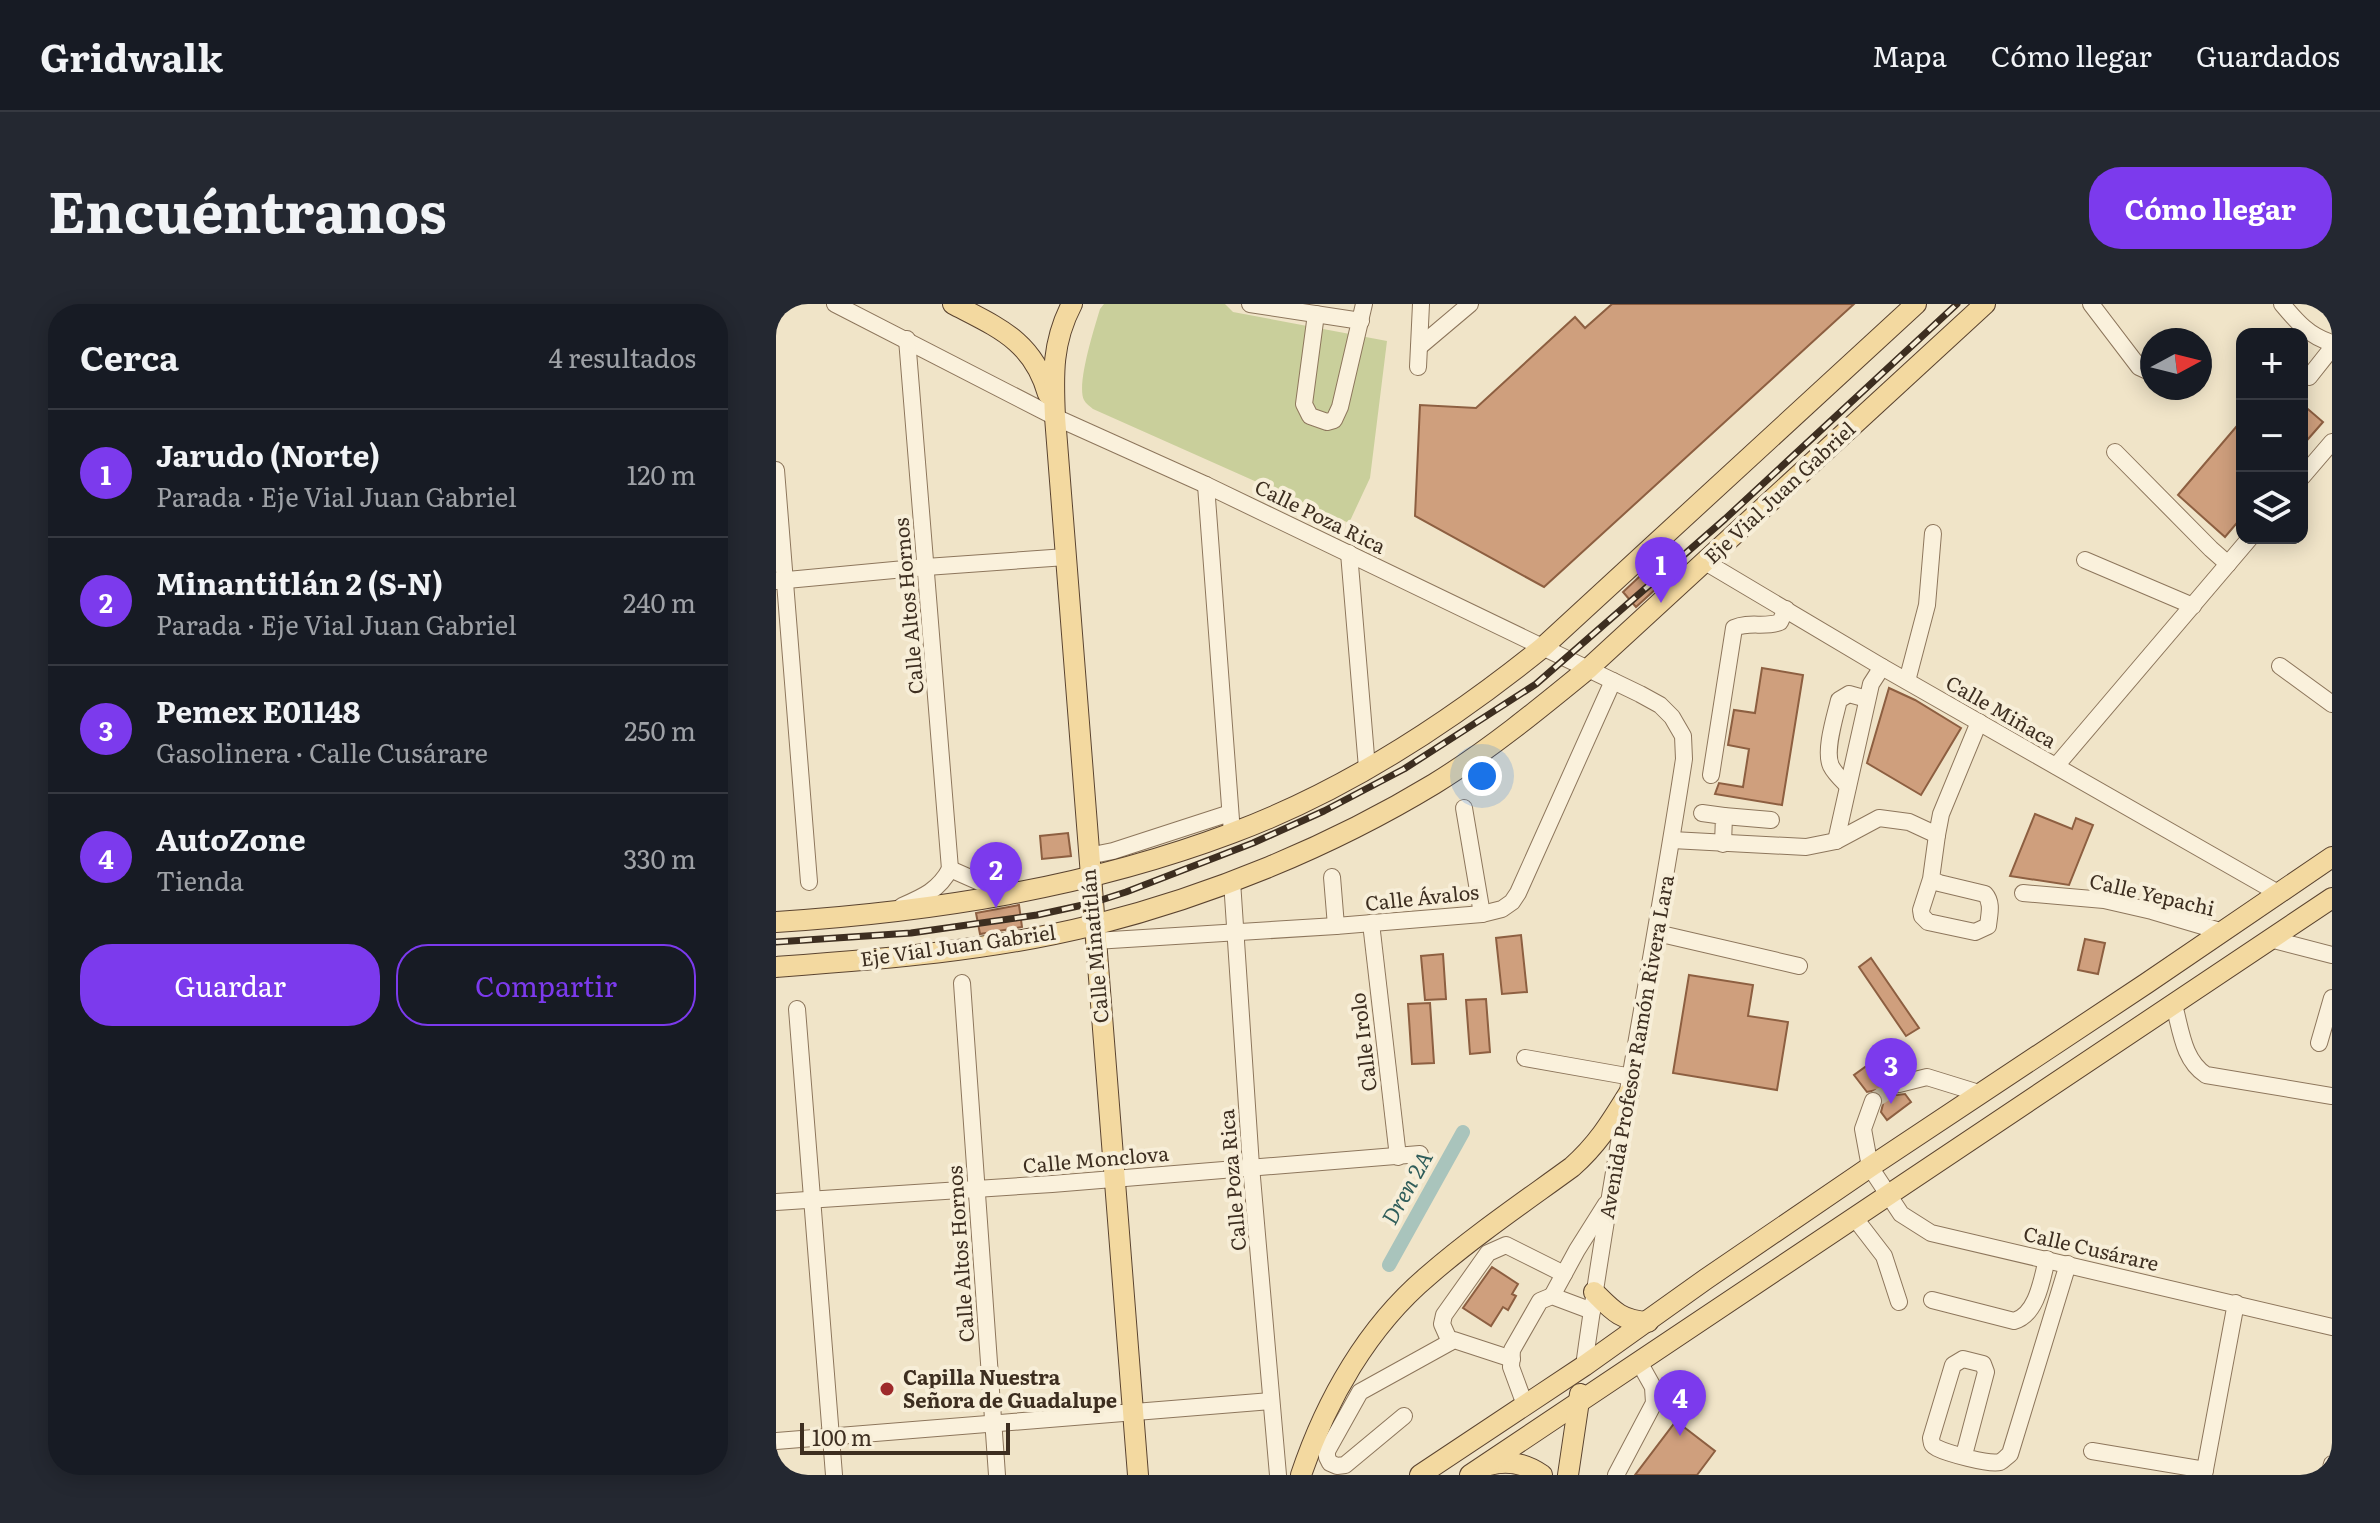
<!DOCTYPE html>
<html lang="es">
<meta charset="utf-8">
<style>
body{margin:0;font-family:Literata,serif;background:#242831;color:#f1f3f6}
.controls{position:absolute;right:24px;top:24px;display:grid;overflow:hidden;border-radius:16px;box-shadow:0 4px 20px #0003}
.controls button{width:72px;height:72px;display:grid;place-items:center;padding:0;border:0;border-bottom:2px solid #363941;background:#171b24;color:#f1f3f6;font:40px sans-serif}
.compass{position:absolute;left:1364px;top:24px;width:72px;height:72px;border-radius:50%;background:#171b24;box-shadow:0 4px 20px #0003;rotate:83deg}
.scale{position:absolute;left:24px;bottom:20px;width:210px;box-sizing:border-box;padding-left:8px;border:4px solid #3d2e20;border-top:0;font-size:22px;line-height:28px;white-space:nowrap;color:#3d2e20;-webkit-text-stroke:6px #f7eed8;paint-order:stroke}
.you{position:absolute;left:706px;top:472px;width:28px;height:28px;margin:-20px;border:6px solid #fff;border-radius:50%;background:#1a73e8;box-shadow:0 0 0 12px #1a73e833}
.badge{display:grid;place-items:center;width:52px;height:52px;border-radius:50%;background:#7c3aed;color:#fff;font-size:26px;font-weight:700}
.pin{position:absolute;translate:-50% -66px;filter:drop-shadow(0 2px 4px #0008)}
.pin::after{content:'';position:absolute;top:42px;width:28px;height:24px;background:inherit;clip-path:polygon(0 0,100% 0,50% 100%)}
.list{margin:0;padding:0;list-style:none}
h2{display:flex;justify-content:space-between;align-items:center;height:104px;margin:0;padding:0 32px;font-size:34px}
h2 small{font-size:26px;font-weight:400;color:#9ea1a6}
.list li{display:grid;grid-template-columns:52px 1fr auto;gap:24px;align-items:center;box-sizing:border-box;height:128px;padding:0 32px;border-top:2px solid #363941}
.list b{display:block;font-size:30px;white-space:nowrap}
.list p{margin:0;font-size:26px;white-space:nowrap;color:#9ea1a6}
.list em{font-size:26px;font-style:normal;color:#9ea1a6}
.actions{display:flex;gap:16px;padding:24px 32px}
.actions a{flex:1;padding:18px 0;border:2px solid #7c3aed;border-radius:32px;text-align:center;font-size:28px;color:#7c3aed}
.actions .main{background:#7c3aed;color:#fff}
.icon{flex:none;width:44px;height:44px;fill:none;stroke:currentColor;stroke-width:2;stroke-linecap:round;stroke-linejoin:round}
.map{position:relative;flex:none;width:1556px;height:1171px;overflow:hidden;border-radius:32px}
header{display:flex;align-items:center;gap:48px;box-sizing:border-box;height:112px;padding:0 40px;background:#171b24;border-bottom:2px solid #363941}
header strong{font-size:38px}
nav{display:flex;gap:44px;margin-inline-start:auto;font-size:28px}
.intro{display:flex;align-items:center;justify-content:space-between;box-sizing:border-box;height:192px;padding:0 48px}
h1{margin:0;font-size:56px}
.button{padding:20px 36px;border-radius:32px;background:#7c3aed;color:#fff;font-size:28px;font-weight:700}
main{display:flex;gap:48px;padding:0 48px}
aside{flex:1;background:#171b24;border-radius:32px;box-shadow:0 4px 20px #0003}
.map>svg:first-child{display:block}
.green{fill:#c9cf9b}
.lines{fill:none;stroke-linecap:round;stroke-linejoin:round}
.canal{stroke:#a9c4bc;stroke-width:14}
.building{fill:#cf9f7d;stroke:#8d5f41;stroke-width:2}
.minor-tunnel{stroke:#ccc0a6;stroke-width:16;stroke-dasharray:16 8;stroke-linecap:butt}
.minor-casing{stroke:#8d765c;stroke-width:18}
.major-casing{stroke:#5b4430;stroke-width:22}
.minor{stroke:#faf1dc;stroke-width:16}
.major{stroke:#f3d9a0;stroke-width:20}
.rail-casing{stroke:#3d2e20;stroke-width:7}
.rail{stroke:#f7eed8;stroke-width:4;stroke-dasharray:12;stroke-linecap:butt}
.poi-dot{fill:#9e2a2b;stroke:#f7eed8;stroke-width:3}
.labels{text-anchor:middle;stroke-width:8;stroke-linejoin:round;paint-order:stroke}
.street-label{font-size:20px;fill:#3d2e20;stroke:#f7eed8}
.poi-label{font-size:20px;font-weight:bold;fill:#3d2e20;stroke:#f7eed8;text-anchor:start}
.water-label{font-size:22px;font-style:italic;fill:#2f5d5a;stroke:#f7eed8}
</style>
<header>
<strong>Gridwalk</strong>
<nav><a>Mapa</a><a>Cómo llegar</a><a>Guardados</a></nav>
</header>
<div class="intro"><h1>Encuéntranos</h1><a class="button">Cómo llegar</a></div>
<main>
<aside>
<h2>Cerca<small>4 resultados</small></h2>
<ul class="list">
<li><span class="badge">1</span><div><b>Jarudo (Norte)</b><p>Parada · Eje Vial Juan Gabriel</p></div><em>120 m</em></li>
<li><span class="badge">2</span><div><b>Minantitlán 2 (S-N)</b><p>Parada · Eje Vial Juan Gabriel</p></div><em>240 m</em></li>
<li><span class="badge">3</span><div><b>Pemex E01148</b><p>Gasolinera · Calle Cusárare</p></div><em>250 m</em></li>
<li><span class="badge">4</span><div><b>AutoZone</b><p>Tienda</p></div><em>330 m</em></li>
</ul>
<div class="actions"><a class="main">Guardar</a><a>Compartir</a></div>
</aside>
<div class="map">
<svg width="1556" height="1171" viewBox="0 0 1556 1171">
<rect width="100%" height="100%" fill="#f0e4c8"/>
<!-- green -->
<path class="green" d="M328,0H449L457,8L611,37L594,174L573,219L317,105C314,102 310,100 308,96C300,81 319,22 324,5Z"/>
<g class="lines">
<!-- canal -->
<path class="canal" d="M613,961L687,828"/>
</g>
<!-- building -->
<g class="building">
<path d="M836,0H1078L768,283L639,212L644,101L700,104L799,13L809,24Z"/>
<path d="M1526,100L1547,118L1526,142Z"/>
<path d="M1466,116V213L1449,233L1402,191Z"/>
<path d="M880,257L893,273L860,303L847,288Z"/>
<path d="M986,364L1027,371L1006,501L939,490L943,479L967,483L973,445L952,441L958,406L979,409Z"/>
<path d="M1113,384L1139,396L1185,424L1145,491L1091,459Z"/>
<path d="M1259,510L1296,525L1300,514L1317,521L1293,581L1234,572Z"/>
<path d="M292,529L295,552L266,555L264,532Z"/>
<path d="M243,601L246,623L204,630L200,609Z"/>
<path d="M745,631L751,688L726,690L720,634Z"/>
<path d="M1309,635L1329,639L1322,670L1302,666Z"/>
<path d="M667,650L670,695L649,696L645,652Z"/>
<path d="M1095,654L1143,724L1130,732L1083,663Z"/>
<path d="M913,671L977,681L972,712L1012,718L1001,786L897,769Z"/>
<path d="M710,695L714,748L694,750L690,696Z"/>
<path d="M654,699L658,759L636,760L632,700Z"/>
<path d="M1103,753L1116,772L1112,778L1115,787L1121,791L1129,790L1135,798L1111,816L1105,808L1108,796L1106,791L1100,786L1091,788L1078,771Z"/>
<path d="M716,963L742,980L736,990L740,992L732,1006L727,1003L715,1022L687,1004Z"/>
<path d="M900,1117L939,1147L921,1171H859Z"/>
</g>
<g class="lines">
<!-- minor-tunnel -->
<path class="minor-tunnel" d="M1097,797L1123,780"/>
<defs>
<g id="minor">
<path d="M59,0L279,113L430,181L864,390L884,401L896,413L907,432L908,455C877,658 836,859 808,1062"/>
<path d="M474,0L585,17"/>
<path d="M1315,0L1363,63L1376,69"/>
<path d="M1506,0C1521,18 1533,32 1556,39"/>
<path d="M540,10L528,100L534,112L551,118L558,116L564,103L588,0"/>
<path d="M131,35L174,565"/>
<path d="M643,43L694,0"/>
<path d="M642,63L645,0"/>
<path d="M1533,73L1556,44"/>
<path d="M1339,148L1435,245L1452,260"/>
<path d="M0,166L33,578"/>
<path d="M1526,173L1556,138"/>
<path d="M430,181L456,529"/>
<path d="M573,249L591,464"/>
<path d="M1309,256L1417,302"/>
<path d="M931,259L1106,363L1502,589"/>
<path d="M0,277L150,263L290,253"/>
<path d="M1504,362L1556,400"/>
<path d="M1131,377L1151,301L1157,229"/>
<path d="M1280,462L1474,234"/>
<path d="M935,471L958,324C973,317 989,324 1004,318L1010,305"/>
<path d="M1072,482C1066,476 1059,470 1055,462C1048,447 1059,413 1063,396L1073,390L1091,395"/>
<path d="M688,504L706,610"/>
<path d="M926,509L948,512L947,540"/>
<path d="M948,512L995,516"/>
<path d="M896,536L1030,543L1060,537L1103,514L1133,518L1161,531L1165,510L1203,418"/>
<path d="M1060,537L1095,380L1106,363"/>
<path d="M312,552L337,547L454,509"/>
<path d="M174,565L208,580L238,586"/>
<path d="M556,573L560,622"/>
<path d="M1155,575L1145,606L1146,612L1152,618L1199,628L1212,622C1213,611 1217,599 1209,590L1163,579L1155,575L1161,531"/>
<path d="M456,577L475,862L502,1171"/>
<path d="M1247,589L1328,596L1376,607L1447,628"/>
<path d="M126,602C147,593 163,586 174,565"/>
<path d="M595,619L622,853"/>
<path d="M881,629L1023,662"/>
<path d="M1494,635L1556,651"/>
<path d="M319,637L560,622L706,610L726,605L736,598L742,589L837,377"/>
<path d="M186,679L221,1171"/>
<path d="M1398,701C1405,726 1407,756 1430,771L1556,792"/>
<path d="M21,705L58,1171"/>
<path d="M1543,739L1556,694"/>
<path d="M749,754L856,773"/>
<path d="M1123,780L1151,773L1206,790"/>
<path d="M1097,797L1087,825L1094,863L1125,910L1155,929L1556,1023"/>
<path d="M0,898L276,880L644,850"/>
<path d="M1078,913L1108,952L1123,998"/>
<path d="M776,992L801,946L830,900"/>
<path d="M1156,996L1238,1017C1261,1011 1266,975 1271,955"/>
<path d="M674,1038L666,1020L668,1011L712,949L730,941L788,970"/>
<path d="M749,1101L735,1063L736,1046L764,997L776,992L816,1007"/>
<path d="M628,1112L569,1161L561,1162L554,1159L551,1153V1147L584,1088L678,1036L736,1055"/>
<path d="M0,1137L495,1097"/>
<path d="M1316,1147L1429,1166"/>
<path d="M1188,1151L1210,1068L1207,1060L1187,1055L1177,1061L1155,1134C1156,1140 1155,1141 1161,1144C1171,1149 1213,1161 1224,1158C1228,1156 1230,1153 1234,1150L1292,960"/>
<path d="M840,1171L878,1099L877,1083L863,1058"/>
<path d="M1428,1171L1460,999"/>
<path d="M1553,1171L1556,1160"/>
</g>
<g id="major">
<path d="M177,0C223,24 257,37 272,90"/>
<path d="M296,0C276,38 277,71 279,113L362,1171"/>
<path d="M0,618C155,608 310,584 456,529C569,487 673,419 766,344L1140,0"/>
<path d="M0,663C106,655 214,647 318,621C436,591 554,543 658,480C713,446 763,405 813,364L1209,0"/>
<path d="M818,988C836,1006 845,1017 872,1018"/>
<path d="M713,1161C732,1156 749,1159 766,1171"/>
<path d="M525,1171C550,1096 592,1022 653,971C698,932 748,898 796,863C822,840 835,818 853,789"/>
<path d="M644,1171L808,1062L930,975L1094,863L1371,679L1556,553"/>
<path d="M694,1171L1556,594"/>
<path d="M792,1171L804,1090"/>
</g>
</defs>
<!-- minor casing -->
<use href="#minor" class="minor-casing"/>
<!-- major casing -->
<use href="#major" class="major-casing"/>
<!-- minor -->
<use href="#minor" class="minor"/>
<!-- major -->
<use href="#major" class="major"/>
<defs>
<path id="rail" d="M0,638L135,629L261,611L316,599L350,588L477,539L548,507L628,465L760,380L949,215L1181,0"/>
</defs>
<!-- rail casing -->
<use href="#rail" class="rail-casing"/>
<!-- rail -->
<use href="#rail" class="rail"/>
</g>
<!-- markers -->
<circle class="poi-dot" cx="111" cy="1085" r="8"/>
<g class="labels">
<!-- street labels -->
<g class="street-label">
<text transform="translate(1004 189) rotate(-43)" y="7">Eje Vial Juan Gabriel</text>
<text transform="translate(544 213) rotate(26)" y="7">Calle Poza Rica</text>
<text transform="translate(133 302) rotate(-95)" y="7">Calle Altos Hornos</text>
<text transform="translate(1225 408) rotate(30)" y="7">Calle Miñaca</text>
<text transform="translate(1376 591) rotate(13)" y="7">Calle Yepachi</text>
<text transform="translate(646 594) rotate(-6)" y="7">Calle Ávalos</text>
<text transform="translate(182 642) rotate(-8)" y="7">Eje Vial Juan Gabriel</text>
<text transform="translate(319 642) rotate(-95)" y="7">Calle Minatitlán</text>
<text transform="translate(588 738) rotate(-97)" y="7">Calle Irolo</text>
<text transform="translate(861 743) rotate(-80)" y="7">Avenida Profesor Ramón Rivera Lara</text>
<text transform="translate(320 856) rotate(-5)" y="7">Calle Monclova</text>
<text transform="translate(457 876) rotate(-95)" y="7">Calle Poza Rica</text>
<text transform="translate(1315 945) rotate(13)" y="7">Calle Cusárare</text>
<text transform="translate(185 950) rotate(-94)" y="7">Calle Altos Hornos</text>
</g>
<!-- poi labels -->
<g class="poi-label">
<text x="127" y="1081">Capilla Nuestra<tspan x="127" dy="23">Señora de Guadalupe</tspan></text>
</g>
<!-- water labels -->
<g class="water-label">
<text transform="translate(631 884) rotate(-61)" y="8">Dren 2A</text>
</g>
</g>
</svg>
<div class="controls">
<button>+</button>
<button>−</button>
<button><svg class="icon" aria-label="layers" viewBox="0 0 24 24"><path d="M12 4l9 5-9 5-9-5zM3 14l9 5 9-5"/></svg></button>
</div>
<svg class="compass" viewBox="-18 -18 36 36"><path d="M0-13l5 13h-10z" fill="#e53935"/><path d="M0 13l5-13h-10z" fill="#9ea1a6"/></svg>
<div class="scale">100 m</div>
<div class="you"></div>
<div class="pin badge" style="left:885px;top:299px">1</div>
<div class="pin badge" style="left:220px;top:604px">2</div>
<div class="pin badge" style="left:1115px;top:800px">3</div>
<div class="pin badge" style="left:904px;top:1132px">4</div>
</div>
</main>
